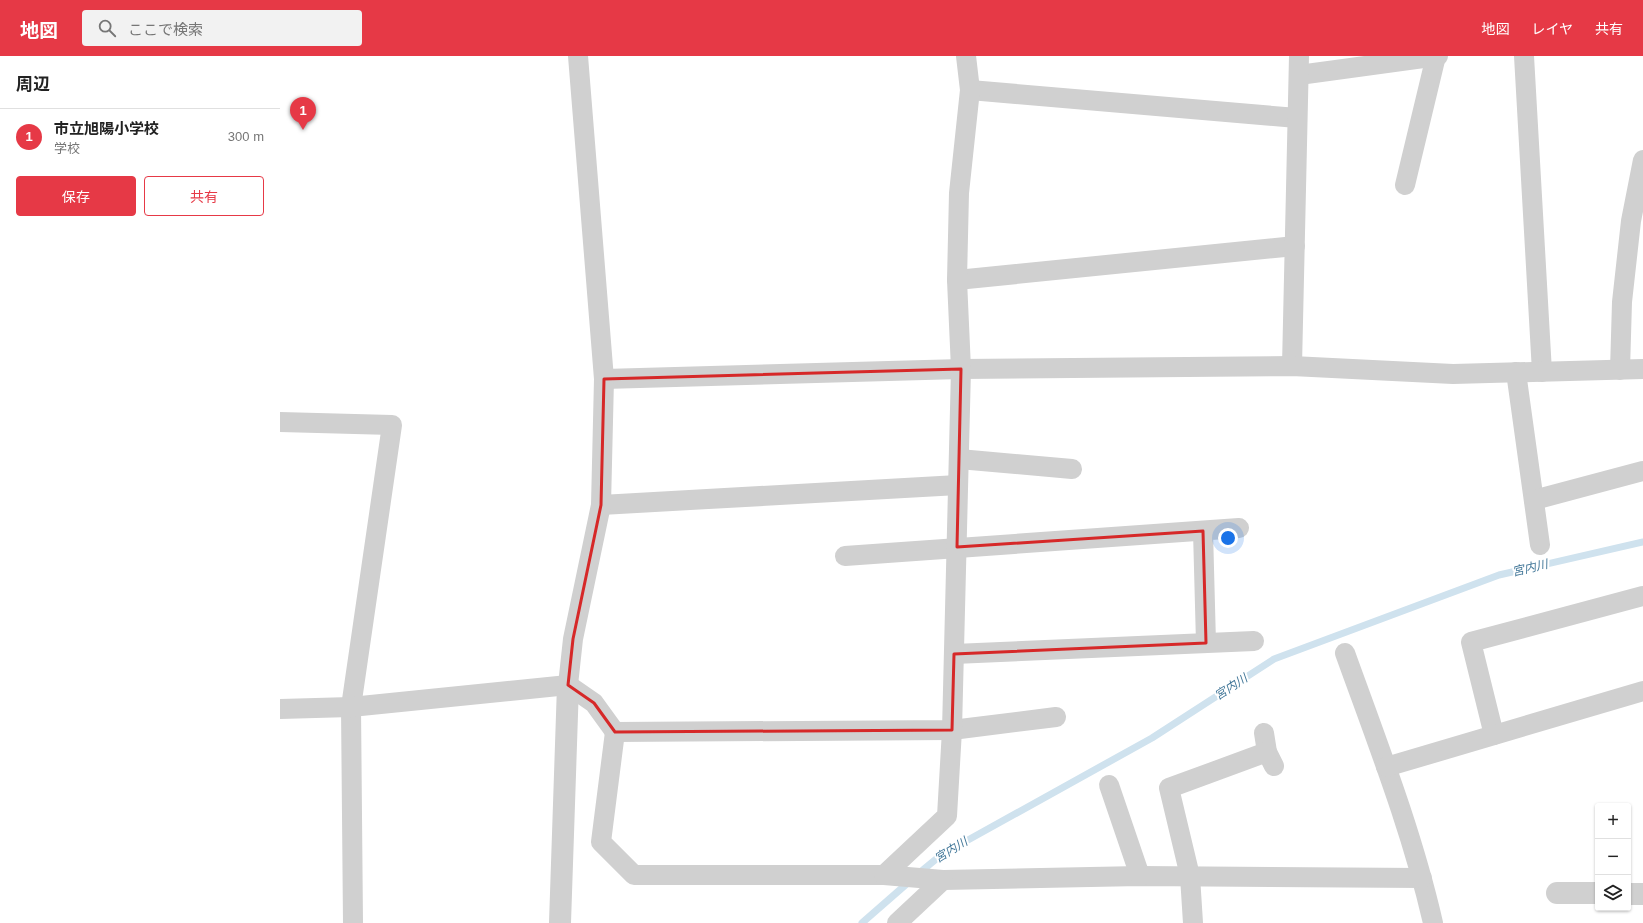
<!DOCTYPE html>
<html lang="ja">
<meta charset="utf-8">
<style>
body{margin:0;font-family:Arial,"Noto Sans JP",sans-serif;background:#f2f2f2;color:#222}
.controls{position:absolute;right:12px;bottom:12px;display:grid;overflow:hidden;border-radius:4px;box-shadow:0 1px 3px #0004}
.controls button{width:36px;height:36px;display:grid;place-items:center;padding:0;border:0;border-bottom:1px solid #e0e0e0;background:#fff;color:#222;font:20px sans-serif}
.you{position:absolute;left:948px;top:482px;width:14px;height:14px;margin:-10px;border:3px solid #fff;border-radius:50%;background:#1a73e8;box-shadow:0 0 0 6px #1a73e833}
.badge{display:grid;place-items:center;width:26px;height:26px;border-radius:50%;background:#e63946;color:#fff;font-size:13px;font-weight:700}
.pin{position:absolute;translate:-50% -33px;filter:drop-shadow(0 1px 2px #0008)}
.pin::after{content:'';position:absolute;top:21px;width:14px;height:12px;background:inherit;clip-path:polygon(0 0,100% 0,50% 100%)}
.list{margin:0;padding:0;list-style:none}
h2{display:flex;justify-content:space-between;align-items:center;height:52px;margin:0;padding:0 16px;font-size:17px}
h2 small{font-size:13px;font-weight:400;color:#767676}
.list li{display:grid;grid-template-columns:26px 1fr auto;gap:12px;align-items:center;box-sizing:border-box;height:56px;padding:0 16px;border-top:1px solid #e0e0e0}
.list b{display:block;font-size:15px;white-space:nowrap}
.list p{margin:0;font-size:13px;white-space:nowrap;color:#767676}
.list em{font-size:13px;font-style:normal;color:#767676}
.actions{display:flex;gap:8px;padding:12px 16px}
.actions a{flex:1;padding:9px 0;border:1px solid #e63946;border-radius:4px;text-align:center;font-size:14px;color:#e63946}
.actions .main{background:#e63946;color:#fff}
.icon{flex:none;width:22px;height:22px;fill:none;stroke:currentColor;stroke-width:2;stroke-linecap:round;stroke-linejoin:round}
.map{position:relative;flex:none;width:1363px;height:867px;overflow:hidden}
header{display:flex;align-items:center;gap:24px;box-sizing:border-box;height:56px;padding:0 20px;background:#e63946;color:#fff}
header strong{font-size:19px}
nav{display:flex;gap:22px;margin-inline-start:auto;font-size:14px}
.search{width:280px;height:36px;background:#f2f2f2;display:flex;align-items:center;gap:10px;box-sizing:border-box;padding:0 14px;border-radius:4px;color:#767676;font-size:15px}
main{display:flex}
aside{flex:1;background:#fff}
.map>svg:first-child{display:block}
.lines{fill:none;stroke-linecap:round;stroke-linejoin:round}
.stream{stroke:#cfe2ee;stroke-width:7}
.minor{stroke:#d0d0d0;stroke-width:20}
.tertiary{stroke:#d0d0d0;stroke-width:22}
.marked{fill:none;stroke:#d62828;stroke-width:3;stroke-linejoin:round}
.labels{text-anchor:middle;stroke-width:4;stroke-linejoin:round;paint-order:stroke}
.water-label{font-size:12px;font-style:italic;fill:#3f7597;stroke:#fff}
</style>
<header>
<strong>地図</strong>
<div class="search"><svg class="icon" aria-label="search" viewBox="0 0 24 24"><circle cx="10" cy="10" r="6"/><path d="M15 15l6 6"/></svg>ここで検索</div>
<nav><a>地図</a><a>レイヤ</a><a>共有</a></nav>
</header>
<main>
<aside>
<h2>周辺<small></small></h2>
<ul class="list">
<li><span class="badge">1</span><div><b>市立旭陽小学校</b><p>学校</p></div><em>300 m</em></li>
</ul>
<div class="actions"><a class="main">保存</a><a>共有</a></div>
</aside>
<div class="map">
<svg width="1363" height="867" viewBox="0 0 1363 867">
<rect width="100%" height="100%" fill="#fff"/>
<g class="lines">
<!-- stream -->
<g class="stream">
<path d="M638,818L661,799L872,682L994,603L1219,519L1363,486"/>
<path d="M582,867L630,825"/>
</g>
<!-- minor -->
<g class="minor">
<path d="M1244,0L1262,316"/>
<path d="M1019,19L1158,0"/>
<path d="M690,34L1017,62"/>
<path d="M1125,129L1156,0"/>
<path d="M677,224L1015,190"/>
<path d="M1012,310L1019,0"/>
<path d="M1340,314L1342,246L1351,165L1363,104"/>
<path d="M1236,316L1260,489"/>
<path d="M324,323L681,313L1012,310L1173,318L1363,313"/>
<path d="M0,366L112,369L71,651L73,867"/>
<path d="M679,403L792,413"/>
<path d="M1254,444L1363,415"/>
<path d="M321,449L678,429"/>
<path d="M923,475L926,587"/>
<path d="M565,500L959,472"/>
<path d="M1065,597C1097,686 1132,775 1153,867"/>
<path d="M674,598L974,585"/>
<path d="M288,629L293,583L321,449L324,323L298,0"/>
<path d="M0,653L71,651L288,629L314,647L335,676L672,674L776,661"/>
<path d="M335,676L321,786L354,819H604L663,824L860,820L1142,822"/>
<path d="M984,677L987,696L994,710"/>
<path d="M1214,679L1191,586L1363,540"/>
<path d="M1106,711L1363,635"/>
<path d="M829,729L860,820"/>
<path d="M604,819L667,760L672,674L681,313L677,224L679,137L690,34L686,0"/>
<path d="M617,867L663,824"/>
<path d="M913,867L910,820L889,732L987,696"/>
</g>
<!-- tertiary -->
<g class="tertiary">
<path d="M1277,837H1318"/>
<path d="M1348,838H1363"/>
<path d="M280,867L288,629"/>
</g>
</g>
<!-- marked area -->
<path class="marked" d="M681,313L677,491L923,475L926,587L674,598L672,674L335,676L314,647L288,629L293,583L321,449L324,323Z"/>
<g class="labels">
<!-- water labels -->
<g class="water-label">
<text transform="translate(1250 512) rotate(-13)" y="4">宮内川</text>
<text transform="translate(951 631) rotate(-33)" y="4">宮内川</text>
<text transform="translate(671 794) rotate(-32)" y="4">宮内川</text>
</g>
</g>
</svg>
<div class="controls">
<button>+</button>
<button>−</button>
<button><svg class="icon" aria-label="layers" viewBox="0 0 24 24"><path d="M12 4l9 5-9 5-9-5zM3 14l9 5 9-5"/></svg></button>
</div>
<div class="you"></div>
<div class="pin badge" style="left:23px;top:74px">1</div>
</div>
</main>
